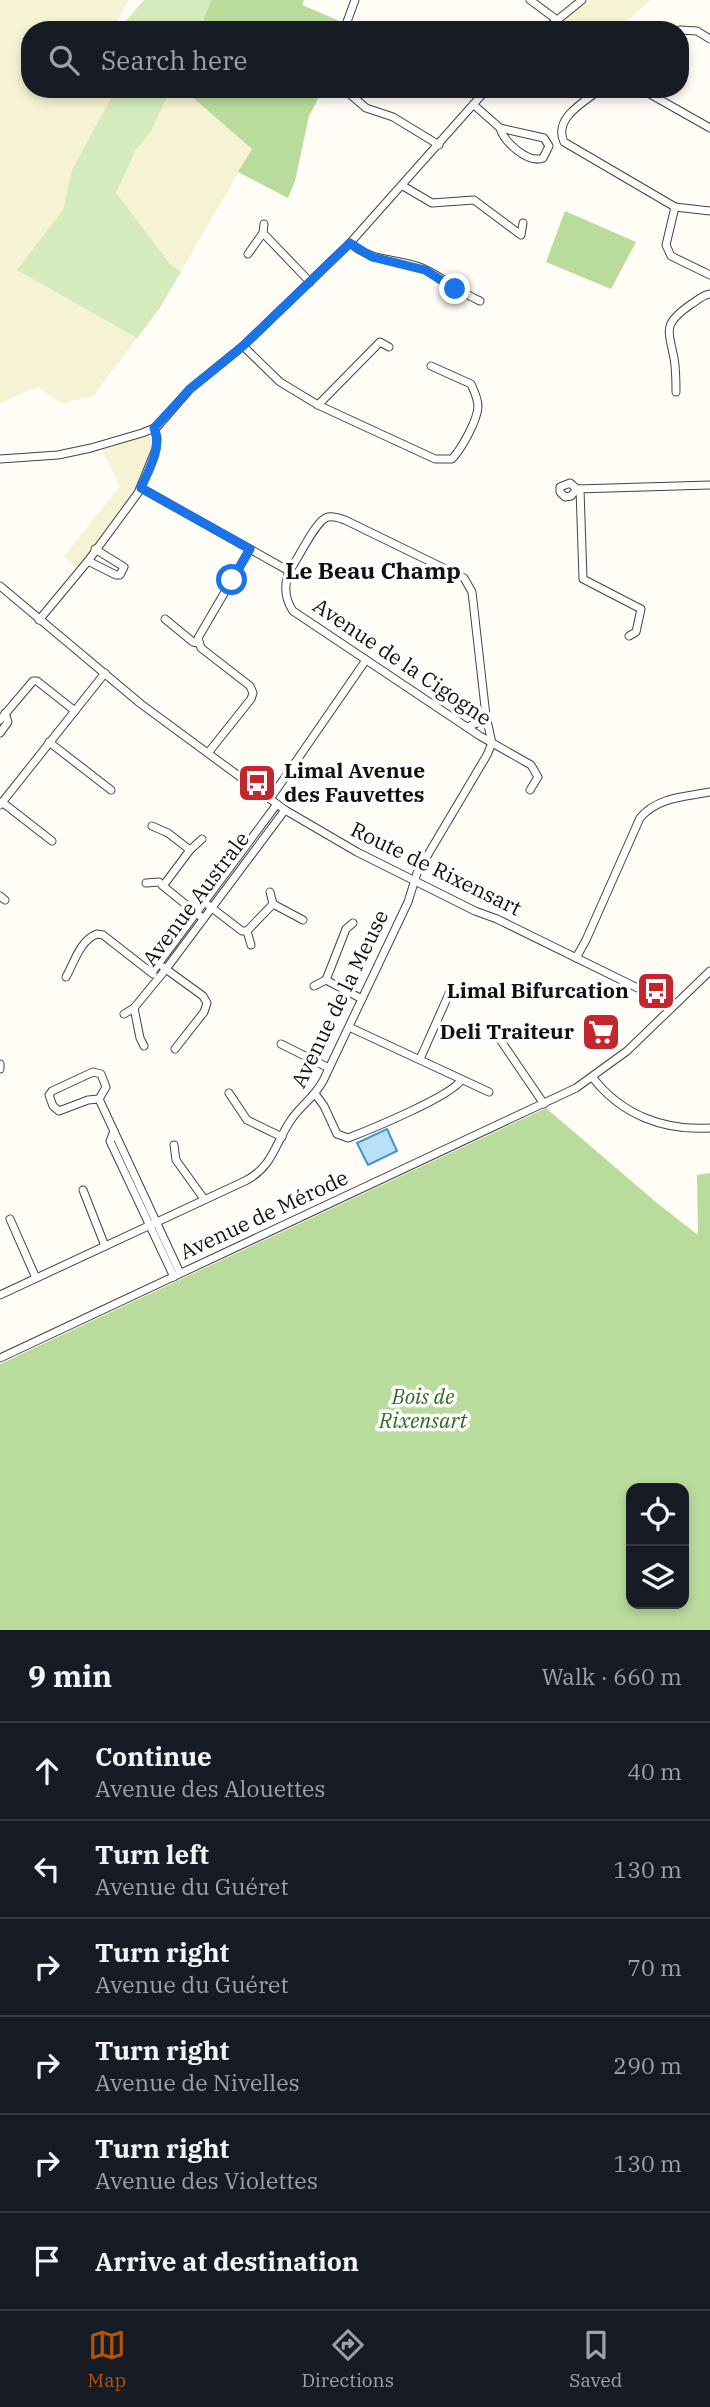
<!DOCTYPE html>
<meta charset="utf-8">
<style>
body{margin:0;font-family:"IBM Plex Serif",serif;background:#20242c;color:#f1f3f6}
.controls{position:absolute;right:21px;bottom:21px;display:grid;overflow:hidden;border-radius:14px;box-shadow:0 4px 10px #0003}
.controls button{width:63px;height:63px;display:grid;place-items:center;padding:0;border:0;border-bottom:2px solid #363941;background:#171b24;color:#f1f3f6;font:35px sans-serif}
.stop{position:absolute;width:21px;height:21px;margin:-16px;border:5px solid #1a73e8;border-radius:50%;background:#fff}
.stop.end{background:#1a73e8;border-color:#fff;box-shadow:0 2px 7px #0008}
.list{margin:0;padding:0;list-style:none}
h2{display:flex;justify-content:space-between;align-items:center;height:91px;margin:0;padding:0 28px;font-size:30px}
h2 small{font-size:23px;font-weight:400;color:#9ea1a6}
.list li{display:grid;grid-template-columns:46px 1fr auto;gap:21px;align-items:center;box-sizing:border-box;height:98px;padding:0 28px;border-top:2px solid #363941}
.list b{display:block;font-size:26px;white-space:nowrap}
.list p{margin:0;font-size:23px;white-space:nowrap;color:#9ea1a6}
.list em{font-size:23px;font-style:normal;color:#9ea1a6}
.icon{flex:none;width:38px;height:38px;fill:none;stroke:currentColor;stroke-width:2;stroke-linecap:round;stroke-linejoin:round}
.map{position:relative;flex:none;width:710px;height:1630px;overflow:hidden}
.search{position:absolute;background:#171b24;box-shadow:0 4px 10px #0003;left:21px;right:21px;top:21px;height:77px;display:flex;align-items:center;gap:18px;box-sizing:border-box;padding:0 24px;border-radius:28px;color:#9ea1a6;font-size:26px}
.sheet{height:679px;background:#171b24}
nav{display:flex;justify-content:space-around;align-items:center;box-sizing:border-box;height:98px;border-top:2px solid #363941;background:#171b24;font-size:19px;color:#9ea1a6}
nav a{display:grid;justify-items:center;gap:4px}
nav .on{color:#b45309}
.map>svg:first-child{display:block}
.farmland{fill:#f6f3d4}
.green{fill:#d5ebbd}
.forest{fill:#b9dc9c;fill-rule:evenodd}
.water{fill:#b9e0f7;stroke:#3f96cf;stroke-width:2}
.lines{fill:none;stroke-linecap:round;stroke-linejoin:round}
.minor-casing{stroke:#444;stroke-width:9}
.minor{stroke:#fff;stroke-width:7}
.route{stroke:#1a73e8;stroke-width:9}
.labels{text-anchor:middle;stroke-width:7;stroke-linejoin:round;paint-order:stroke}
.street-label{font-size:21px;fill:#111;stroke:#fff}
.poi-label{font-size:21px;font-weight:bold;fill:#111;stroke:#fff;text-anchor:end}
.park-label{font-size:21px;font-style:italic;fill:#2f6b1f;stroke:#fff}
.neighbourhood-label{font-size:23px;font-weight:bold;fill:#111;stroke:#fff}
</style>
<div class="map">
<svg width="710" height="1630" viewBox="0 0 710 1630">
<rect width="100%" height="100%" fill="#fffdf5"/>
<!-- farmland -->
<g class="farmland">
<path d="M0,0H129L112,30H30V89H183L252,149L159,309L93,396L62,404L38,387L0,403Z"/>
<path d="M587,0H651L616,30H552Z"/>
<path d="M146,435H152L155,439V445L138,492L79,568L64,556L120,486L102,450Z"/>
</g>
<!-- green -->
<g class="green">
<path d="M144,0H211L198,30H118Z"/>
<path d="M116,89H171L150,133L136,149L116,193L170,264L181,272L159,309L137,338L17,270L63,210L72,170Z"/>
</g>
<!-- forest -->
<g class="forest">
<path d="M211,0H304L302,5L342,22L340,30H199Z"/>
<path d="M183,89H323L309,116L295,181L288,198L238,172L252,149Z"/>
<path d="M565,211L636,242L611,289L546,262Z"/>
<path d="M546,1108L657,1203L698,1235L697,1175L710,1173V1630H0V1364ZM631,1488H684V1604H631Z"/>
</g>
<!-- water -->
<path class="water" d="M387,1129L397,1151L368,1165L357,1143Z"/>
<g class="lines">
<defs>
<g id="minor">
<path d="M530,0L557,20"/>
<path d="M344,30L355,0"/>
<path d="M545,30L582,0"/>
<path d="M680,30L697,31L710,39"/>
<path d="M344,89L366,108L393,117L439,145"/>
<path d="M578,89L587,99"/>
<path d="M601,89C584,102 553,118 564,142L675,207L666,245L671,256L710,275"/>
<path d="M641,89L710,128"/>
<path d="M474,105L500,128"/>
<path d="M500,128L544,138L549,146L543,158C528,164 504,142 500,128Z"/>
<path d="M403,186L432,203L474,200L521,235L523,223"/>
<path d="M675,207L710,211"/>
<path d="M263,233L310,282"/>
<path d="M350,243C375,264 396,257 422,268C443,277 459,292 480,301"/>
<path d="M248,254L263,233L264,224"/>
<path d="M243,346L280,382L318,405L435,459H452C462,448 477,421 478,407C478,398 474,391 471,384L431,366"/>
<path d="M676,392C676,381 676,369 674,358C668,329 663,324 690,305C697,301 702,295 710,294"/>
<path d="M318,405L380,342L389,347"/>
<path d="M0,459L58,455L91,448L142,433L157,427L190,389L243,346L350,243L487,89"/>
<path d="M577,489L570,483L560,487V492L565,497L571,496L577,489L710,485"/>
<path d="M580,489L583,579L641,609L636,632L629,636"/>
<path d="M88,561L116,575H120L124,567L95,549"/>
<path d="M289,571C284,585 284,598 293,611L480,736L531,765L538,777L530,790"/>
<path d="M0,586L141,704L285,810L357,852L475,911L497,919L654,996L670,1009"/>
<path d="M165,619L193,642L198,643"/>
<path d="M39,620L88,561L138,493L156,449L157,438L154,428"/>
<path d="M0,720L33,681H37L75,711"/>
<path d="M467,727L477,723L486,716"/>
<path d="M0,733L8,722L5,713"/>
<path d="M49,742L111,790"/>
<path d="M208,753L251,699L253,693L250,686L201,648L198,638L250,549"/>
<path d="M270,799L366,660"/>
<path d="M2,802L52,841"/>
<path d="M0,805L105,673"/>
<path d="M152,826L168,833L190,850L163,886L200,916"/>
<path d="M190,850L202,839"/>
<path d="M146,883L159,882L163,886"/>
<path d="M270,892L273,904"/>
<path d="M0,896L5,900"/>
<path d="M208,905L242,931H247L251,945"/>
<path d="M353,923L346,929L326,980L362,999"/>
<path d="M247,931L273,904L303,920"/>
<path d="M576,958L586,940L640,818C657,797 685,797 710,792"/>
<path d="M163,967L203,996L207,1003L204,1012L175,1049"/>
<path d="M153,971L277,804"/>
<path d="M66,977C74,963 80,940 97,934L103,935L153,974"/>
<path d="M314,986L326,980"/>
<path d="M124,1014L134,1008"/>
<path d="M349,1027L489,1092"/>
<path d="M499,1038L544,1104"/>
<path d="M281,1044L329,1068"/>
<path d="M144,1046L140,1038L134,1008L166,969L285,810"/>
<path d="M420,1059L452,987"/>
<path d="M0,1064V1069"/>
<path d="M593,1078C622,1115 664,1131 710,1128"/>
<path d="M229,1093L247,1120L282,1137"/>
<path d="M316,1095L324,1106L337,1134L348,1138C369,1130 452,1096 461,1080"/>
<path d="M99,1099L88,1100L59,1111L53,1106L49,1095L52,1091L93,1072L101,1074L106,1087L99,1099L180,1273"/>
<path d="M114,1131L110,1141L174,1277"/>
<path d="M174,1145L176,1160L204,1199"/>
<path d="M83,1190L105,1246"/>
<path d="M10,1219L36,1278"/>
<path d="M0,1295L245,1181C273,1167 275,1143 291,1120C301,1105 313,1099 323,1081L408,902L417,873L487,755L492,743L486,716L472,592L464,578L345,520C339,518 334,516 328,517C315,520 299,559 289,571L141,488"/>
<path d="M0,1358L576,1088L627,1051L710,971"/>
</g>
</defs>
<!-- minor casing -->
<use href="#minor" class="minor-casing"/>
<!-- minor -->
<use href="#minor" class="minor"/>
</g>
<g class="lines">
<!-- route -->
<path class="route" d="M232,580L250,549L141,488C148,471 163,447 154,428L190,389L243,346L350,243L372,257L425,270L455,289"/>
</g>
<!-- icons -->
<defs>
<symbol id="bus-square" viewBox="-11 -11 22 22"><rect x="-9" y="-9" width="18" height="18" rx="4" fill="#c4262e" stroke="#fff"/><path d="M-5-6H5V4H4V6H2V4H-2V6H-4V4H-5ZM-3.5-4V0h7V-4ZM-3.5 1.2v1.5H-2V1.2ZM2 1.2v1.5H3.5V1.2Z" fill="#fff"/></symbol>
<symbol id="supermarket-square" viewBox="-11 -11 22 22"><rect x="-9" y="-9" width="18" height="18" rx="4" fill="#c4262e" stroke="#fff"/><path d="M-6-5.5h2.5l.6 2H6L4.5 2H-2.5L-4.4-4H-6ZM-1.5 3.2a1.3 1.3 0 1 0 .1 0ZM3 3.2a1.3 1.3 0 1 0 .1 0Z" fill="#fff"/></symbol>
</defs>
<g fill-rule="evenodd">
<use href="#bus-square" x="235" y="761" width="44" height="44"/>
<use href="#bus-square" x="634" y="969" width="44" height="44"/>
<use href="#supermarket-square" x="579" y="1010" width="44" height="44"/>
</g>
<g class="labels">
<!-- street labels -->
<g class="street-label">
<text transform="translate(402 662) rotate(34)" y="7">Avenue de la Cigogne</text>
<text transform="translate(436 869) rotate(26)" y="7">Route de Rixensart</text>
<text transform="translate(196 899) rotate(-53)" y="7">Avenue Australe</text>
<text transform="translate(340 999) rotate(-64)" y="7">Avenue de la Meuse</text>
<text transform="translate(264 1215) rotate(-25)" y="7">Avenue de Mérode</text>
</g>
<!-- poi labels -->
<g class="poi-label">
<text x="284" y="778" text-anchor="start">Limal Avenue<tspan x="284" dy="24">des Fauvettes</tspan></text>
<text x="629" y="998">Limal Bifurcation</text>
<text x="574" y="1039">Deli Traiteur</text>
</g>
<!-- park labels -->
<g class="park-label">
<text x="423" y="1404">Bois de<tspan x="423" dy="24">Rixensart</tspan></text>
</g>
<!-- neighbourhood labels -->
<g class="neighbourhood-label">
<text x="373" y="579">Le Beau Champ</text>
</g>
</g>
</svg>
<div class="controls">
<button><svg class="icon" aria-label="locate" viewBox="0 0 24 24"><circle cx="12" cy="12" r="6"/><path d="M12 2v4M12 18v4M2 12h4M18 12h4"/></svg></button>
<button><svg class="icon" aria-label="layers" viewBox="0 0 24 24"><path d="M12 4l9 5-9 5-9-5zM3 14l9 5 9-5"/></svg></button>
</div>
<div class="stop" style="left:232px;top:580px"></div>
<div class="stop end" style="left:455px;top:289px"></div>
<div class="search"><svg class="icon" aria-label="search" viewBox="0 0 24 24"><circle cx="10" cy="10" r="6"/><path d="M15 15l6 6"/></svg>Search here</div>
</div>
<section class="sheet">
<h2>9 min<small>Walk · 660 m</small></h2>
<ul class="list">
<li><svg class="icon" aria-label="ahead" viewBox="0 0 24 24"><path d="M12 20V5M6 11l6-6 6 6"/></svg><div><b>Continue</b><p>Avenue des Alouettes</p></div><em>40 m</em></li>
<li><svg class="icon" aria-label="left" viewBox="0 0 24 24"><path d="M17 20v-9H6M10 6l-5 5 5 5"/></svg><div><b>Turn left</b><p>Avenue du Guéret</p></div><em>130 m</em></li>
<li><svg class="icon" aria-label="right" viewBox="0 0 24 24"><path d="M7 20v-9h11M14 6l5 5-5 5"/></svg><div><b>Turn right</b><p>Avenue du Guéret</p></div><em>70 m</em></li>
<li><svg class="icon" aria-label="right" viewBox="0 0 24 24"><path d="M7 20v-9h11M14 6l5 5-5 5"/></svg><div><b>Turn right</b><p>Avenue de Nivelles</p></div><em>290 m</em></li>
<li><svg class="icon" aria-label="right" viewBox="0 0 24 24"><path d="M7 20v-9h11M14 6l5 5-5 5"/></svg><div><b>Turn right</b><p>Avenue des Violettes</p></div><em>130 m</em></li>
<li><svg class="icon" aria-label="arrive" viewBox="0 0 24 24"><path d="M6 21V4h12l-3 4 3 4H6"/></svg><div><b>Arrive at destination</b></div></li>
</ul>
</section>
<nav>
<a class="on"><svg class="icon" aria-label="map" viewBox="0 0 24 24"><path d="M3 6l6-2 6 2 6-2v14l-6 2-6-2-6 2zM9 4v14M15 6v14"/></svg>Map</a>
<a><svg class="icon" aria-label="directions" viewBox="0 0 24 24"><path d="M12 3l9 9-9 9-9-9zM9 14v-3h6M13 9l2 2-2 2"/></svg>Directions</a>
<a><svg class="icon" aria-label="saved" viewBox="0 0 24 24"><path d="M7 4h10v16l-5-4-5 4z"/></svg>Saved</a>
</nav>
